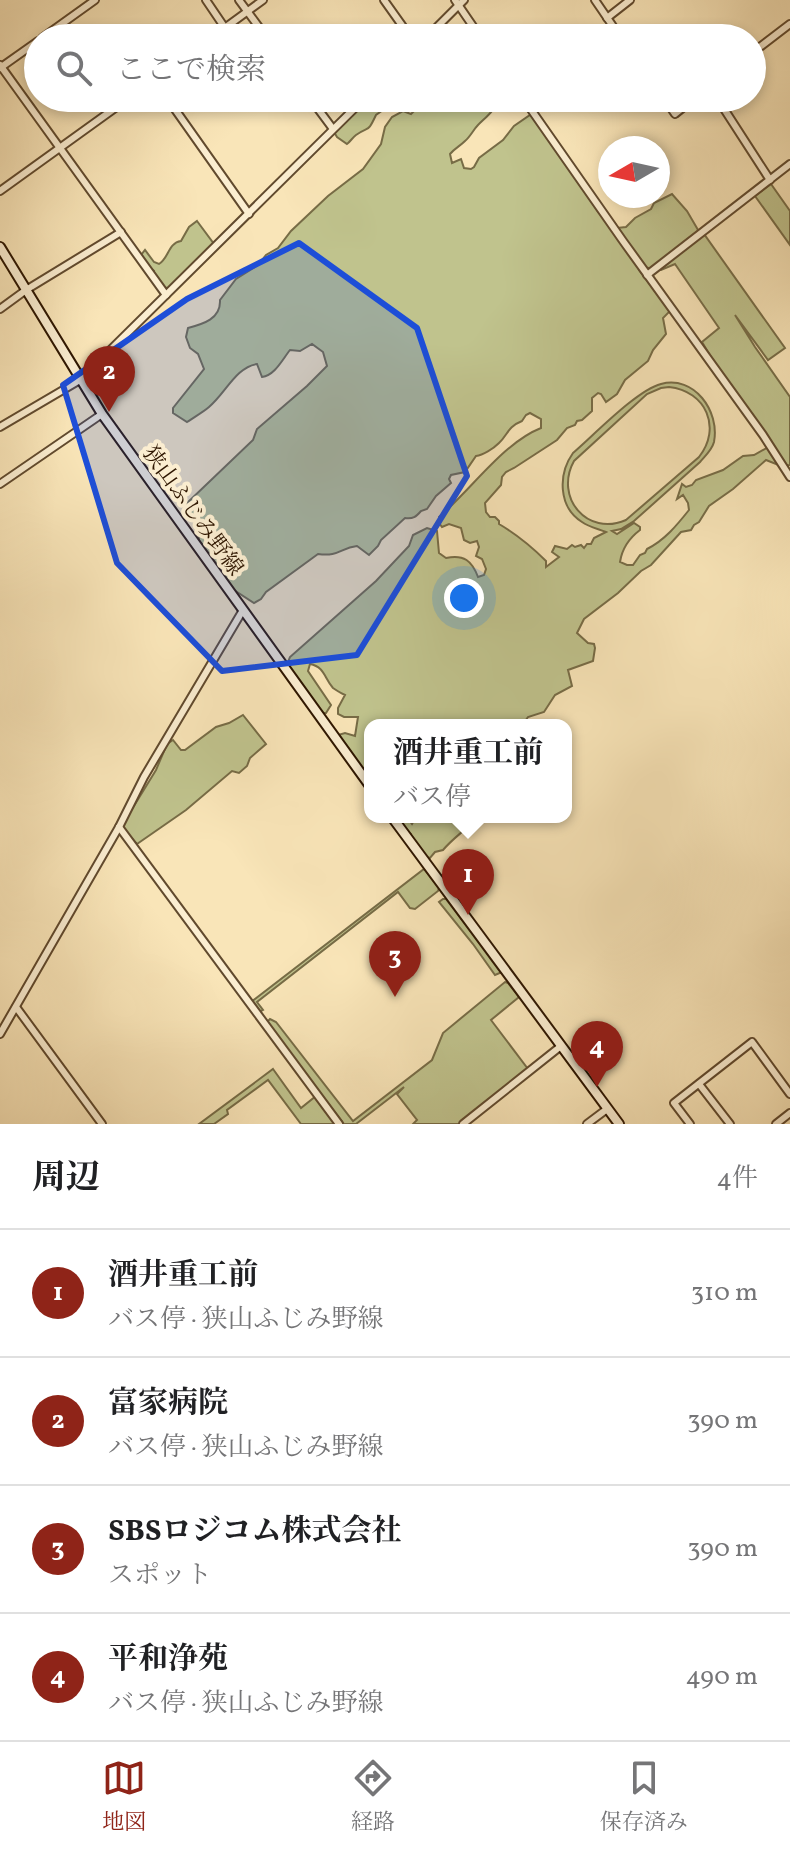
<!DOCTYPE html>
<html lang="ja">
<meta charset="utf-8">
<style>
body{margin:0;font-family:Vollkorn,"Noto Serif JP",serif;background:#f6f6f6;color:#202124}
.compass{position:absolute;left:598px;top:136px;width:72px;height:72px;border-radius:50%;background:#fff;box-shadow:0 4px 12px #0003;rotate:261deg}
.you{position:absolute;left:464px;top:598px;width:28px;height:28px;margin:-20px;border:6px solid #fff;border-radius:50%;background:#1a73e8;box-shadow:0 0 0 12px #1a73e833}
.badge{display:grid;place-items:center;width:52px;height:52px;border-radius:50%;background:#8f2418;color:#fff;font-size:26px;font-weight:700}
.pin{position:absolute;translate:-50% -66px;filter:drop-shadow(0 2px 4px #0008)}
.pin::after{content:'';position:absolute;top:42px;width:28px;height:24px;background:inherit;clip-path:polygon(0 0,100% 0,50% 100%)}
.popup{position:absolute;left:364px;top:719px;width:208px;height:104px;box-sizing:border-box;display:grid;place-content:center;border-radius:16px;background:#fff;filter:drop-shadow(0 2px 6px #0005);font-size:26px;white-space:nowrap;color:#757577}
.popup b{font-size:30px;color:#202124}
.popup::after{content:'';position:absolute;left:50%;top:100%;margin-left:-16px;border:16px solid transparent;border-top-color:#fff}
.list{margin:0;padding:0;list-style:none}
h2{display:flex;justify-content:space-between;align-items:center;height:104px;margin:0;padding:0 32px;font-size:34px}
h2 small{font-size:26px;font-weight:400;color:#757577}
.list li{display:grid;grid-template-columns:52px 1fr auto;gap:24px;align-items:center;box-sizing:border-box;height:128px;padding:0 32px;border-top:2px solid #e0e0e0}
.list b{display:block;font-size:30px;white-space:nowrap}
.list p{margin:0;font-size:26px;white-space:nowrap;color:#757577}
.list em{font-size:26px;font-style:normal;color:#757577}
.icon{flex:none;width:44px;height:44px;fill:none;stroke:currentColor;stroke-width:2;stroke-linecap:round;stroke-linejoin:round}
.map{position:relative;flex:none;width:790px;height:1124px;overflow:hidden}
.search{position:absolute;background:#fff;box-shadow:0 4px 12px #0003;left:24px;right:24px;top:24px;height:88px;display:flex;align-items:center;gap:20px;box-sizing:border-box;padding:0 28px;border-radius:44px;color:#757577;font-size:30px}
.sheet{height:616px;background:#fff}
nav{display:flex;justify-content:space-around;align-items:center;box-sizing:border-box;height:112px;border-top:2px solid #e0e0e0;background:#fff;font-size:22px;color:#757577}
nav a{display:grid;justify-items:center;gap:4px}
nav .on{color:#8f2418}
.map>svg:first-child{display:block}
.green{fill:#c0c38d;stroke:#776c46;stroke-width:2;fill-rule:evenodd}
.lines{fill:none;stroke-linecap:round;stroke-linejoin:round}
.minor-casing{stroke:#614a2e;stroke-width:10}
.secondary-casing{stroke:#2e1600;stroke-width:12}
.minor{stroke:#fbeed1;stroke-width:6}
.secondary{stroke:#fbeed1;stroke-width:8}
.marked{fill:#1d4ed8;fill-opacity:0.2;stroke:#1d4ed8;stroke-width:6;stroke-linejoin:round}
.labels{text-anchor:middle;stroke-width:8;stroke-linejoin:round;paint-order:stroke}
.street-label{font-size:22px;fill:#2e1600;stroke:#fbeed1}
</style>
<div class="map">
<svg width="790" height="1124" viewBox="0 0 790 1124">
<rect width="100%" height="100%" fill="#f9e5b8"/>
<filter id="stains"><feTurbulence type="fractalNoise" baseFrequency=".0025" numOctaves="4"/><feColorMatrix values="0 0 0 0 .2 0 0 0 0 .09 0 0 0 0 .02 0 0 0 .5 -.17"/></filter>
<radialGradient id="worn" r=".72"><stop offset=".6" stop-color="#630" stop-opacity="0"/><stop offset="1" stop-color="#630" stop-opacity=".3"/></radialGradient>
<!-- green -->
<g class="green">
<path d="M367,98H400L376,115C367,134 370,125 356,135C352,138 350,142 347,144L337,137L334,132L346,122L355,109L360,108Z"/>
<path d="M427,98H498C495,111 487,116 478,125C473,130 471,136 465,141C460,146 455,148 450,154L452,163L461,159L464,168L471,169L474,167L479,158L503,140L514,126L530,115L534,117L599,213L615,223L617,228L626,227L635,218L651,209L654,203L672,194L687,211L701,235L704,234L785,348L768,360L735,315L755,347L790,397V465L781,466L766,460L733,489L709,506L699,522L694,525L691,530L681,532L651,565L641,571L618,593L584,619L577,633L588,643L594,644L595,648L593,661L568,670L572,686L555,695L544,712L528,717L523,724L513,725L501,722L498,725H370V780L338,735L345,733L355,736L358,717H344L338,714V708L345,695C341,693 337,691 333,688C324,678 325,667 310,664L308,671L331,705L326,713H322L290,670L288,662L290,657L376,581L409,546L413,535L427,528L437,531L439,553L446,558C464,554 472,561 478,577L484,575L486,569L482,559L476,556L479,547L477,541L470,543L464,540L461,528L449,524L442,527L439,523V517C471,490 503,443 541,428V419L530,413L526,415L522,421C507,427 508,435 499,443C493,449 483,455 476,456L465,472L451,475L449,479L451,483L436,496L427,509L421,511C416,517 413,519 405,518L381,540L378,546L369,555L357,546C340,548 339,557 318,554L266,592L261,599L254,603L234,590L215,564L199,540V524L185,508L186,504L253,440L257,429L307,386L327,366L323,352L312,344L300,351L290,350C282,360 275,375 262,377L257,364C236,367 225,394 209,407C202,413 194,417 187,422L173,413V408L204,369L198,354L190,348L186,337L188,328C203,324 221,319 220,300L236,279L258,265L266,255L278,248L291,231L328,196L363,169L381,144L385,127L392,117L403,111L411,114ZM675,264L719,328L702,342L723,377L749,410L772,445L754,455L743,456L723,470L696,480L692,485L686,487L682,484L677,499L683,495L688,503L689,510C677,525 665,540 647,549L645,553L640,555L633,565H627L620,562C622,549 628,539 640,530V527L634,523L617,534L612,531L621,529L634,521L700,462C705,456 712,450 714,442C720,411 694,375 661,384C637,390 594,435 573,453C558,474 558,507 582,522C589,527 599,529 606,532L594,538L591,544H587L584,548L581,545L575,547L572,545L567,549L555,546L552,552L559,557L546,567V561C532,547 516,534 499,524V521L495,517H490L486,512L485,503L501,485L502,477L506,472L514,468L557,440L567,428L575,425L577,421L582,420L592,411V398L598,393L601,394L606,402L617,394L625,380L648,361L653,350L666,334L663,318L670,311L639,270L643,267L661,270ZM669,387C706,391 722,428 699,457L626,520C587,537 554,497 574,461L647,394L661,388Z"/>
<path d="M771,184L790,211V245L755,196Z"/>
<path d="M197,221L214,244L171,291L162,285L153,275L154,271L149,267L141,255L145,250L154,262L159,264C169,258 168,243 181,241L189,227Z"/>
<path d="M243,715L266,744L250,758L247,766L239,773L232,771L186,810L137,844L121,827L156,770L167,744L173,740L181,750H185L216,727L229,723Z"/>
<path d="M416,817H478C467,829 453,838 443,850L435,852L430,858L425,857L411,841V834L405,831L396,819L409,820L412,824Z"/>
<path d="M424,869L439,888L438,891L415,909L410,908L398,892L257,1002L263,1010L259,1012L251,1002Z"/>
<path d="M443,899H446L502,972L495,975L473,944L439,902Z"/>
<path d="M505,982L508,983L519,997L491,1020L528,1069L459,1124H413L417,1120L397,1094L404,1087L356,1124H344L266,1023L270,1019L276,1022L353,1121L432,1060L443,1033Z"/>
<path d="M273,1069L301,1108L316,1096L336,1124H301L268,1080L227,1110L228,1114L214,1124H199Z"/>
</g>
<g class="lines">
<defs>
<g id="minor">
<path d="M206,0L225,28"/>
<path d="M239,0L267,38"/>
<path d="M384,0L411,38"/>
<path d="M455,0L481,38"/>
<path d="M595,0L621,38"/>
<path d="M607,18L630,0"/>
<path d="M42,38L95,0"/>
<path d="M211,38L263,0"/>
<path d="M426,38L464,0"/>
<path d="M752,53L790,24"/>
<path d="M0,65L166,295"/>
<path d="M0,68L38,41"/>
<path d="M167,98L249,214"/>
<path d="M310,98L333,129"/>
<path d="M523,98L623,241L763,435L790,477"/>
<path d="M664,98L675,114L695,98"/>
<path d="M717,98L770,180"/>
<path d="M0,191L129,98"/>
<path d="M647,275L790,164"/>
<path d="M0,309L26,290L121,232"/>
<path d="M0,427L80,380L365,98"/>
<path d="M0,484L102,414"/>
<path d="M119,827L339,1124"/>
<path d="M16,1007L102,1124"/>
<path d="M0,1034L119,827L144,777L243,610"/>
<path d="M699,1084L730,1124"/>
<path d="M463,1124L561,1046"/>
<path d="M587,1124L607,1109"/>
<path d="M690,1124L674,1103L752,1042L790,1094"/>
<path d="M776,1124L790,1113"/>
</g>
<g id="secondary">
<path d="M0,247L102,414L370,786"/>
<path d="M392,817L619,1124"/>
</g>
</defs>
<!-- minor casing -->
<use href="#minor" class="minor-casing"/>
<!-- secondary casing -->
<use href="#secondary" class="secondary-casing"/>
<!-- minor -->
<use href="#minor" class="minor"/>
<!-- secondary -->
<use href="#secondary" class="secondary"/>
</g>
<!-- marked area -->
<path class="marked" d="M299,243L417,328L467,476L357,655L222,671L117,563L63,385L187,299Z"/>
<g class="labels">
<!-- street labels -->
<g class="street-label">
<text transform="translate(194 510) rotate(54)" y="8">狭山ふじみ野線</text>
</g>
</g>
<rect width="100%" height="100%" filter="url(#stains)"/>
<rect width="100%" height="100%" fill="url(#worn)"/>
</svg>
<svg class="compass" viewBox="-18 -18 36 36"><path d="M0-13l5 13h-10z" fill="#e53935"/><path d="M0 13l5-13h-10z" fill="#757577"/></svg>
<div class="you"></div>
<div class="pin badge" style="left:468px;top:915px">1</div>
<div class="popup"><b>酒井重工前</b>バス停</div>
<div class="pin badge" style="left:109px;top:412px">2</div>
<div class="pin badge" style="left:395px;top:997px">3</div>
<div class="pin badge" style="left:597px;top:1087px">4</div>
<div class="search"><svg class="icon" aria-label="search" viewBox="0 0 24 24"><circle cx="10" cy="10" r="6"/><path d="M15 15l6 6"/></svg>ここで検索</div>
</div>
<section class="sheet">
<h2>周辺<small>4件</small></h2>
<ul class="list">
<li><span class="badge">1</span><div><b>酒井重工前</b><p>バス停 · 狭山ふじみ野線</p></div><em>310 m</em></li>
<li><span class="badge">2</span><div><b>富家病院</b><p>バス停 · 狭山ふじみ野線</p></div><em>390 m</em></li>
<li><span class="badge">3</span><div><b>SBSロジコム株式会社</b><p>スポット</p></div><em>390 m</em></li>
<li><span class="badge">4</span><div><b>平和浄苑</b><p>バス停 · 狭山ふじみ野線</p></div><em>490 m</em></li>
</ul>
</section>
<nav>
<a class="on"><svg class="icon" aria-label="map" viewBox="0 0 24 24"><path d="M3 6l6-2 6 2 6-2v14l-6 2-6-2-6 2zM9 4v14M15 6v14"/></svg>地図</a>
<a><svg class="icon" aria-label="directions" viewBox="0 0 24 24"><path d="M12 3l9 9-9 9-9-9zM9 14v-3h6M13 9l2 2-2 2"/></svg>経路</a>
<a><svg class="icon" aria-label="saved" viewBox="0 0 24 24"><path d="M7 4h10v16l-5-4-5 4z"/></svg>保存済み</a>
</nav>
